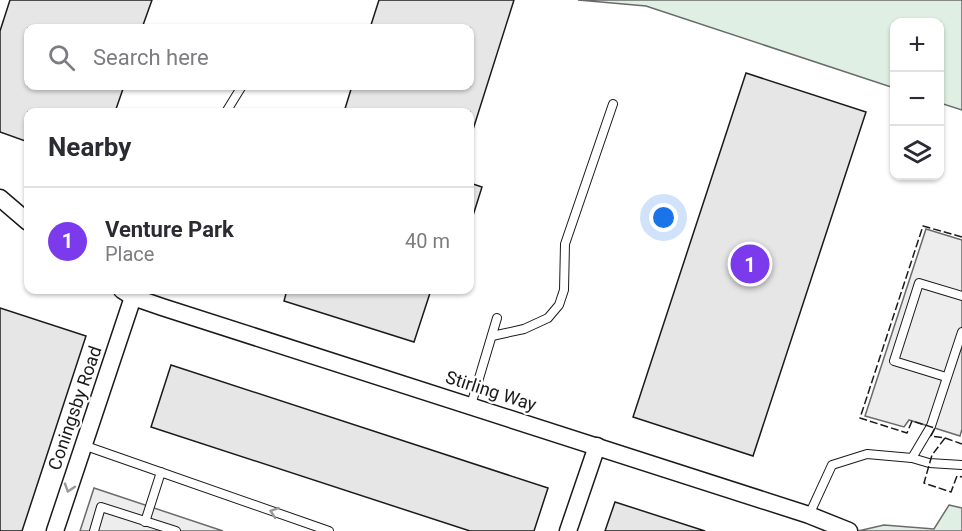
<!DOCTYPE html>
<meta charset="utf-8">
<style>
body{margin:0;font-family:Roboto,sans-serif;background:#f2f2f3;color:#2b2b33}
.controls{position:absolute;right:18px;top:18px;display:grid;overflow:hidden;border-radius:12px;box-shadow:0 2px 4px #0004}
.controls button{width:54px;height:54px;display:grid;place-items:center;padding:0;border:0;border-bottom:2px solid #e1e1e2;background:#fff;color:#2b2b33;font:30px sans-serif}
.you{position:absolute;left:664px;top:218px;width:21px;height:21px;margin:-15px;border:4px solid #fff;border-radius:50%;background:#1a73e8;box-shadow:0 0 0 9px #1a73e833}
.badge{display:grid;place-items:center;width:39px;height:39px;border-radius:50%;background:#7c3aed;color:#fff;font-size:20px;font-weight:700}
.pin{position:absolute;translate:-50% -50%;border:3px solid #fff;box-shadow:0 2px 6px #0006}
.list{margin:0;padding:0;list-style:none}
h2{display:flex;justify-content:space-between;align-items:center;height:78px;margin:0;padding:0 24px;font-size:26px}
h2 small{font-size:20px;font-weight:400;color:#7c7c81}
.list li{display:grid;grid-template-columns:39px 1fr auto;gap:18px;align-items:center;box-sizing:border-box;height:108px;padding:0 24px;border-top:2px solid #e1e1e2}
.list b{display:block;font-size:22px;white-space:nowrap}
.list p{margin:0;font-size:20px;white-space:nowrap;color:#7c7c81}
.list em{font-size:20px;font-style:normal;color:#7c7c81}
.icon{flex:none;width:33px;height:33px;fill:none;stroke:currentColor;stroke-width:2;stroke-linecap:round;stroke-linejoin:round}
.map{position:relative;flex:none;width:962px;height:531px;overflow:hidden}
.search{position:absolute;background:#fff;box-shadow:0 2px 4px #0004;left:24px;top:24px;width:450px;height:66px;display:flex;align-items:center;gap:15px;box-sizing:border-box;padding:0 21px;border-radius:12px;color:#7c7c81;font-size:22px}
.panel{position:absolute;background:#fff;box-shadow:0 2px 4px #0004;left:24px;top:108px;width:450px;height:186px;border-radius:12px}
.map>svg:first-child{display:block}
.green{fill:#e0efe3;stroke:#6a6a6a;stroke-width:1.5}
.parking{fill:#ededed;stroke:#6a6a6a;stroke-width:1.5}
.building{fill:#e6e6e6;stroke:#1a1a1a;stroke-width:1.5}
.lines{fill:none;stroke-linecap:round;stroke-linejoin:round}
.lane-casing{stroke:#1a1a1a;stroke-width:10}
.street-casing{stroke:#1a1a1a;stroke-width:19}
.lane{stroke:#fff;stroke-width:8}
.street{stroke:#fff;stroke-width:16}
.fence{stroke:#1a1a1a;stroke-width:1.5;stroke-dasharray:8 3;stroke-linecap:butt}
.oneway{stroke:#989898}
.labels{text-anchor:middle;stroke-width:4.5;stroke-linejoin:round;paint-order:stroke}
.street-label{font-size:18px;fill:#1a1a1a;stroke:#fff}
</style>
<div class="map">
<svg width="962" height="531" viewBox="0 0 962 531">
<rect width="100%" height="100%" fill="#fff"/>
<!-- green -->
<g class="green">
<path d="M578,0H962V110L940,103V22H894V88L646,6Z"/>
<path d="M949,505L962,508V531H858L884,525L934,529Z"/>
</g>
<!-- parking -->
<g class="parking">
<path d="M926,229L962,240V429L960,436L909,420L904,427L865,416Z"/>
<path d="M94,488L223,531H80Z"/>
</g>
<!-- building -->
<g class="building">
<path d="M10,0H152L142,28H28V86H124L115,112H28V142L0,132V31Z"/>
<path d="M379,0H514L470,139V112H344L352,86H470V28H370Z"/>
<path d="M746,73L866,112L753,456L633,417Z"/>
<path d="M470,183L482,187L470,225Z"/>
<path d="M287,290H431L414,342L284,301Z"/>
<path d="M0,308L86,336L22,531H0Z"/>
<path d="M171,365L548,488L534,531H470L151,427Z"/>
<path d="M615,502L705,531H605Z"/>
</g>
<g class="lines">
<defs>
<g id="lane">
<path d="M226,112L242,86"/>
<path d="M492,336L524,329L548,318L559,305L564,290L565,244L613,104"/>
<path d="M946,377L894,361L919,283L962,296"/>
<path d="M471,405L497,318"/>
<path d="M83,445L329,531"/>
<path d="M912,458L929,463L962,465"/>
<path d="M809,515L832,465L867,454L912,458L931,426L962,332"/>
<path d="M145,522L161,472"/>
<path d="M94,531L101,507L176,531"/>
</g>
<g id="street">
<path d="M0,198L28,222"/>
<path d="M122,290L133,297L162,307L809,515L849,531"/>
<path d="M55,531L133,297"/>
<path d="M568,531L597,446"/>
</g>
</defs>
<!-- lane casing -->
<use href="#lane" class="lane-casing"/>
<!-- street casing -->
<use href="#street" class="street-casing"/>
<!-- lane -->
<use href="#lane" class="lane"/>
<!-- street -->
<use href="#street" class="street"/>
<!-- fence -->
<g class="fence">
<path d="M962,237L923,226L860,418L907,433L912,421L935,428L931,436L945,438L962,444"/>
<path d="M945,438L932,455L924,483L951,492L957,476L962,477"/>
</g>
</g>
<!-- one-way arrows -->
<defs><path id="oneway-chevron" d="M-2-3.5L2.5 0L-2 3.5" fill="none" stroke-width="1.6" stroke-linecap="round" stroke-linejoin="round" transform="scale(1.5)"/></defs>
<g class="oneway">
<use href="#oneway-chevron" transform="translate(69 488) rotate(108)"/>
<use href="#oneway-chevron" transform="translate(274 512) rotate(-161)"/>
</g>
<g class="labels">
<!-- street labels -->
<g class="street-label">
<text transform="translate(491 391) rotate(18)" y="6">Stirling Way</text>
<text transform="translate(75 408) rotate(-71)" y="6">Coningsby Road</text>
</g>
</g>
</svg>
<div class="controls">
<button>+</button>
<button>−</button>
<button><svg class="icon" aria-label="layers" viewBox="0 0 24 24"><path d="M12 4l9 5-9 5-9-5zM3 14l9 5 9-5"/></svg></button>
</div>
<div class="you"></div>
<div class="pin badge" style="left:750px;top:264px">1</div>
<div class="search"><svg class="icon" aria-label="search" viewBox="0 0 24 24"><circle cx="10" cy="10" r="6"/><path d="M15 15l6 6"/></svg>Search here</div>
<section class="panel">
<h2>Nearby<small></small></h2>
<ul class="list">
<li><span class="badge">1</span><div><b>Venture Park</b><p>Place</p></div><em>40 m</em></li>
</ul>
</section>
</div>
